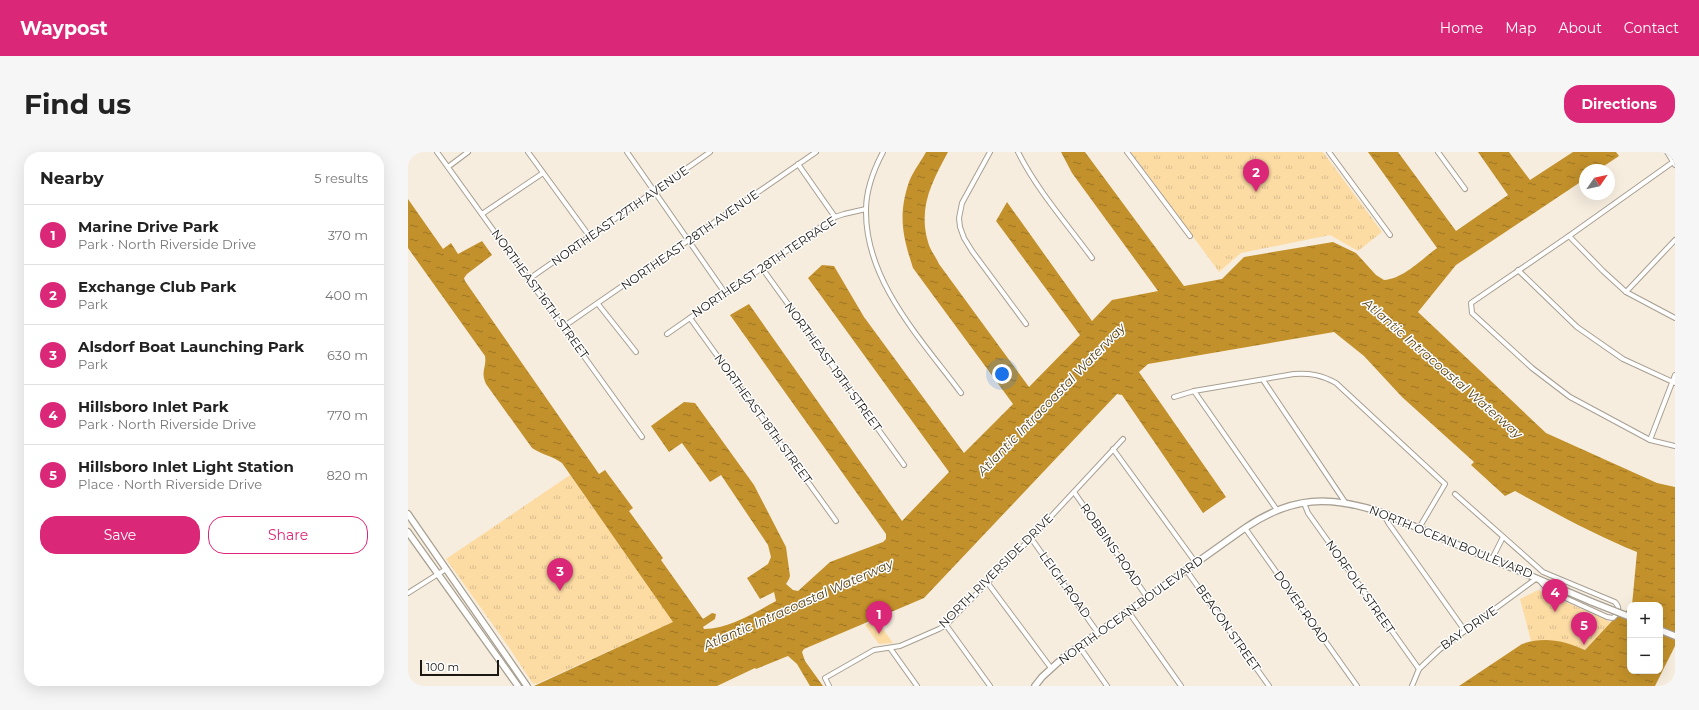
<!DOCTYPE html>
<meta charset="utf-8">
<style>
body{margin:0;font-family:Montserrat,sans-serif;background:#f6f6f6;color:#222}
.controls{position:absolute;right:12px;bottom:12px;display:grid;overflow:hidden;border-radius:8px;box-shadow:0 4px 16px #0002}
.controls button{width:36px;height:36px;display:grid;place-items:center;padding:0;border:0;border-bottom:1px solid #e0e0e0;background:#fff;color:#222;font:20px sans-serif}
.compass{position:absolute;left:1171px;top:12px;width:36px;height:36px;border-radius:50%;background:#fff;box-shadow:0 4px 16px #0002;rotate:56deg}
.scale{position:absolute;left:12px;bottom:10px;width:79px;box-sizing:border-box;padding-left:4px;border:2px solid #1b1813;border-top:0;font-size:11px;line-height:14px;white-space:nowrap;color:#1b1813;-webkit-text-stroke:3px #fff;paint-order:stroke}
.you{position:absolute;left:594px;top:222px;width:14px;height:14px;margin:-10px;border:3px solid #fff;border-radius:50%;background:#1a73e8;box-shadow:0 0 0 6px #1a73e833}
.badge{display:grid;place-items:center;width:26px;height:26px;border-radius:50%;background:#db2777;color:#fff;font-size:13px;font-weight:700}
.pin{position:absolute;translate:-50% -33px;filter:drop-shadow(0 1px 2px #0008)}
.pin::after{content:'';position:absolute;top:21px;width:14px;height:12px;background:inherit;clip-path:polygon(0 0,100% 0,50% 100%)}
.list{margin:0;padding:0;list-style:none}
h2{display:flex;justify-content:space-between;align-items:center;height:52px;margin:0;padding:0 16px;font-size:17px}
h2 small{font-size:13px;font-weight:400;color:#767676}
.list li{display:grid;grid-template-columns:26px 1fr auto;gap:12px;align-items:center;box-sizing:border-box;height:60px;padding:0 16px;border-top:1px solid #e0e0e0}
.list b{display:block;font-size:15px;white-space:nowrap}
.list p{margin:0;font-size:13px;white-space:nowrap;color:#767676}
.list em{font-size:13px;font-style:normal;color:#767676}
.actions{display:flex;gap:8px;padding:12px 16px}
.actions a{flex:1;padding:9px 0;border:1px solid #db2777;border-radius:16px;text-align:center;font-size:14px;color:#db2777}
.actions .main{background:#db2777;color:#fff}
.map{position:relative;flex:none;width:1267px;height:534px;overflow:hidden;border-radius:16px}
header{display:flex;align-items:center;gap:24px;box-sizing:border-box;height:56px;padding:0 20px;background:#db2777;color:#fff}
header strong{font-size:19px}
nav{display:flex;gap:22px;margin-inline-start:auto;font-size:14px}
.intro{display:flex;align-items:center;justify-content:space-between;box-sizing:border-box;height:96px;padding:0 24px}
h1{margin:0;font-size:28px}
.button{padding:10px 18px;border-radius:16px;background:#db2777;color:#fff;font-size:14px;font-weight:700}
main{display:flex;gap:24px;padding:0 24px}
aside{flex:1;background:#fff;border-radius:16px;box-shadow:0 4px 16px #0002}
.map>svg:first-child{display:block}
.grass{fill:url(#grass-tufts)}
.water{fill:url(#water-ripples)}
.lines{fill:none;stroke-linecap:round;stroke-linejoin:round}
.street-casing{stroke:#a79f92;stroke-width:6}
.secondary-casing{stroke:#a79f92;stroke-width:8}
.street{stroke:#fff;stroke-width:4}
.secondary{stroke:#fff;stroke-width:5.5}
.secondary-bridge-casing{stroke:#a79f92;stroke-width:8;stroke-linecap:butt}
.secondary-bridge{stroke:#fff;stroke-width:5.5}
.labels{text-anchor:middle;stroke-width:3;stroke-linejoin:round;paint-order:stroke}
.street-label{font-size:12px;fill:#1b1813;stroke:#fff}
.water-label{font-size:13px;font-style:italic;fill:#59441c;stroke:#fff}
</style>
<header>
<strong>Waypost</strong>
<nav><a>Home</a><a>Map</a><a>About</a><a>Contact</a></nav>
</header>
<div class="intro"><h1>Find us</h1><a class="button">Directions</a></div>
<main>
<aside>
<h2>Nearby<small>5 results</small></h2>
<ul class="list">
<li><span class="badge">1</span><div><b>Marine Drive Park</b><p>Park · North Riverside Drive</p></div><em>370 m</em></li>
<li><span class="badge">2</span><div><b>Exchange Club Park</b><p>Park</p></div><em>400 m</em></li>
<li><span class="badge">3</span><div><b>Alsdorf Boat Launching Park</b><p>Park</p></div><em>630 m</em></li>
<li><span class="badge">4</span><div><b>Hillsboro Inlet Park</b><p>Park · North Riverside Drive</p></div><em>770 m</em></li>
<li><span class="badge">5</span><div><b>Hillsboro Inlet Light Station</b><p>Place · North Riverside Drive</p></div><em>820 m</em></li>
</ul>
<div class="actions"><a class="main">Save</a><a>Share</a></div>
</aside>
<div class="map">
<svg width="1267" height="534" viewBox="0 0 1267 534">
<defs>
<pattern id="grass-tufts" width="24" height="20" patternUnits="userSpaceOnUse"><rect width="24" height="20" fill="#fddca4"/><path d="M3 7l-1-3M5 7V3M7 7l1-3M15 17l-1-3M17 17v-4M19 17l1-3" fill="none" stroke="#d8bc8c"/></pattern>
<pattern id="water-ripples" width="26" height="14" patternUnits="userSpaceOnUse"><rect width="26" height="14" fill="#c3912b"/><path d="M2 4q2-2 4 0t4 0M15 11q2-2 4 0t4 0" fill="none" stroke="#9e7524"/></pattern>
</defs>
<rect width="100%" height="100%" fill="#f6eddf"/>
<!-- grass -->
<g class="grass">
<path d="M723,0H915L974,80L950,99L922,83L833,101L811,120Z"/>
<path d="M162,323L266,470L128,532V531L125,532L100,494L38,407Z"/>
<path d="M1130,438L1203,470L1177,498C1157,489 1145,488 1123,489L1112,447Z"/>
<path d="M468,467L485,491L471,492L457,473Z"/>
</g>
<!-- water -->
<path class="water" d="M518,0H540C524,30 510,55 520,90C522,98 528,105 531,112L621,235L672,183L588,69L599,50L684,169L704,148L750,139L664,21L653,0H677L776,134L814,127L836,105L925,90L948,101L968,123L976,128C995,127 1014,107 1029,96L960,0H990L1048,79L1100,43L1070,0H1101L1122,28L1165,0H1208L1211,4L1190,18H1177V27L1048,113L1010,160L1138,281L1249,331L1267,335V494L1247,534H1051L1114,492C1136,484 1157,489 1177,498L1205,468L1222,456V519H1252V453H1224L1229,400C1187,383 1147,361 1107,339L1097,344L1063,313L1066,310L994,245L956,204L926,180L740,212L731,220L818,345L795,361L714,243L709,242L516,446L396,497L394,500L397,509L415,534H402L389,512L380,504L348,517L347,516L309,534H126L265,470L154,311C145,304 134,303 124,296L78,232C72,218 79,216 77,204L0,96V47L35,97L43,91L50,102L74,89L84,103L59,122L56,126L57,129L191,322L197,318L225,356L221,359L255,406L253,408L295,467L304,461L308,462L307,467L295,475L296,477C322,476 346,461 368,449L366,440L352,447L339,426L360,412L363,405L360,393L313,323L302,330L274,291L261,300L243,274L276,250L287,251L346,333L378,395L382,424L381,427L378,432L385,438L390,439L422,410L475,390L478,387V382L322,163L341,152L494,369L541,320L400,126L414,113L426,114L456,165L556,301L605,252L505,116C495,85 490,65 500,33C503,22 512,11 518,0Z"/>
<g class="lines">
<defs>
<g id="street">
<path d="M29,0L234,285"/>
<path d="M120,0L182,85"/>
<path d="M219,0L317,141"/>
<path d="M475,0C466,17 458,38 458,58C457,129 513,187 553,241"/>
<path d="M582,0L554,51L551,66L552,75L556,86L564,99L618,172"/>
<path d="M610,0C629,38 659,72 684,106"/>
<path d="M719,0L782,84"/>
<path d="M921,0L982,83"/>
<path d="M1030,0L1057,37"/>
<path d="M1259,0L1267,13"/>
<path d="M1265,10L1161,84L1063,151L1064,161L1124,216L1162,245L1242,288L1267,294"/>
<path d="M390,12L427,65"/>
<path d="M40,15L60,0"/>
<path d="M74,62L135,21"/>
<path d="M1161,84L1195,119L1218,140L1267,166"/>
<path d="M354,116L496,313"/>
<path d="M1110,118L1169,175L1215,207L1267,231"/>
<path d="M121,127L302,0"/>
<path d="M1218,140L1267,88"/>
<path d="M190,152L228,200"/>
<path d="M282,166L428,369"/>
<path d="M155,175L408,0"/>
<path d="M259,182L427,65L436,62L458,57"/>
<path d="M855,228L937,350"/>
<path d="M786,239L869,358"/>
<path d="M766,245L786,239L886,222C902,221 914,223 928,231L1037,332L1011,376"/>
<path d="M1242,288L1267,223"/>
<path d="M705,297L788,411"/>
<path d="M666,340L739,445"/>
<path d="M896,351L900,361L1011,517"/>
<path d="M975,361L981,372L1057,479"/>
<path d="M837,376L949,534"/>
<path d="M623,386L690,481"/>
<path d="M1084,407L1095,385"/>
<path d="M778,418L861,534"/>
<path d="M579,430L643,516"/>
<path d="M0,441L38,417"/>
<path d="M720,459L773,534"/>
<path d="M538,473L582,534"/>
<path d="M671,494L699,534"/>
<path d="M482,496L509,534"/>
<path d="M421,534L417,526L466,498L492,494L531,477L538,473L623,386L715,287"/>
<path d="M1004,534L1011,517L1031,498L1129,426L1140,438L1199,465L1205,466C1211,461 1212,455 1207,450L1135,420L1047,342"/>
</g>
<g id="secondary">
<path d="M0,362L119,534"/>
<path d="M0,380L110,534"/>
<path d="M1252,478L1267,484"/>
<path d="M627,534L634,525L656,505L837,376C884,344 922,343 975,361L1184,450"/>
</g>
</defs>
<!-- street casing -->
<use href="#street" class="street-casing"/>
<!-- secondary casing -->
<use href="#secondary" class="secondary-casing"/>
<!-- street -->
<use href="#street" class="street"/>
<!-- secondary -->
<use href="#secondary" class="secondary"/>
<defs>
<path id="secondary-bridge" d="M1184,450L1222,465"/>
</defs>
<!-- secondary-bridge casing -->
<use href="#secondary-bridge" class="secondary-bridge-casing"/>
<!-- secondary-bridge -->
<use href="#secondary-bridge" class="secondary-bridge"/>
</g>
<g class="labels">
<!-- street labels -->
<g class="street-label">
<text transform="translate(212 64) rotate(-35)" y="4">NORTHEAST 27TH AVENUE</text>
<text transform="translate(282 88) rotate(-35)" y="4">NORTHEAST 28TH AVENUE</text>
<text transform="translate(356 115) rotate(-34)" y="4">NORTHEAST 28TH TERRACE</text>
<text transform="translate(132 142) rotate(54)" y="4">NORTHEAST 16TH STREET</text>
<text transform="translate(425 215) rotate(54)" y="4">NORTHEAST 19TH STREET</text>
<text transform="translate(355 267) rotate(54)" y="4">NORTHEAST 18TH STREET</text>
<text transform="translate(1043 390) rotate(22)" y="4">NORTH OCEAN BOULEVARD</text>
<text transform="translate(703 393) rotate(55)" y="4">ROBBINS ROAD</text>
<text transform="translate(588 419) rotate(-45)" y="4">NORTH RIVERSIDE DRIVE</text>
<text transform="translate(657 433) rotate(54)" y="4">LEIGH ROAD</text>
<text transform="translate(952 435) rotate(55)" y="4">NORFOLK STREET</text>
<text transform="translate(893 455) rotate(55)" y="4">DOVER ROAD</text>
<text transform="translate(723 458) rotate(-36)" y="4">NORTH OCEAN BOULEVARD</text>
<text transform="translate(820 476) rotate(55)" y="4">BEACON STREET</text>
<text transform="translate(1061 476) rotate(-35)" y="4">BAY DRIVE</text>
</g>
<!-- water labels -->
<g class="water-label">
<text transform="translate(1035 216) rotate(41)" y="5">Atlantic Intracoastal Waterway</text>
<text transform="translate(643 247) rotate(-46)" y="5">Atlantic Intracoastal Waterway</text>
<text transform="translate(390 452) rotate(-24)" y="5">Atlantic Intracoastal Waterway</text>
</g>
</g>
</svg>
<div class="controls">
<button>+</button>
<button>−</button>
</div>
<svg class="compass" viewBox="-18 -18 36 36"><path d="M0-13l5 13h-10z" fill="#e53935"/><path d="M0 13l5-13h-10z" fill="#767676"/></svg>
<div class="scale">100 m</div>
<div class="you"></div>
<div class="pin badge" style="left:471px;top:482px">1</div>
<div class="pin badge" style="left:848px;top:40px">2</div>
<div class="pin badge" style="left:152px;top:439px">3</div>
<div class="pin badge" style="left:1147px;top:460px">4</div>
<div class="pin badge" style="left:1176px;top:493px">5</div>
</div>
</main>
